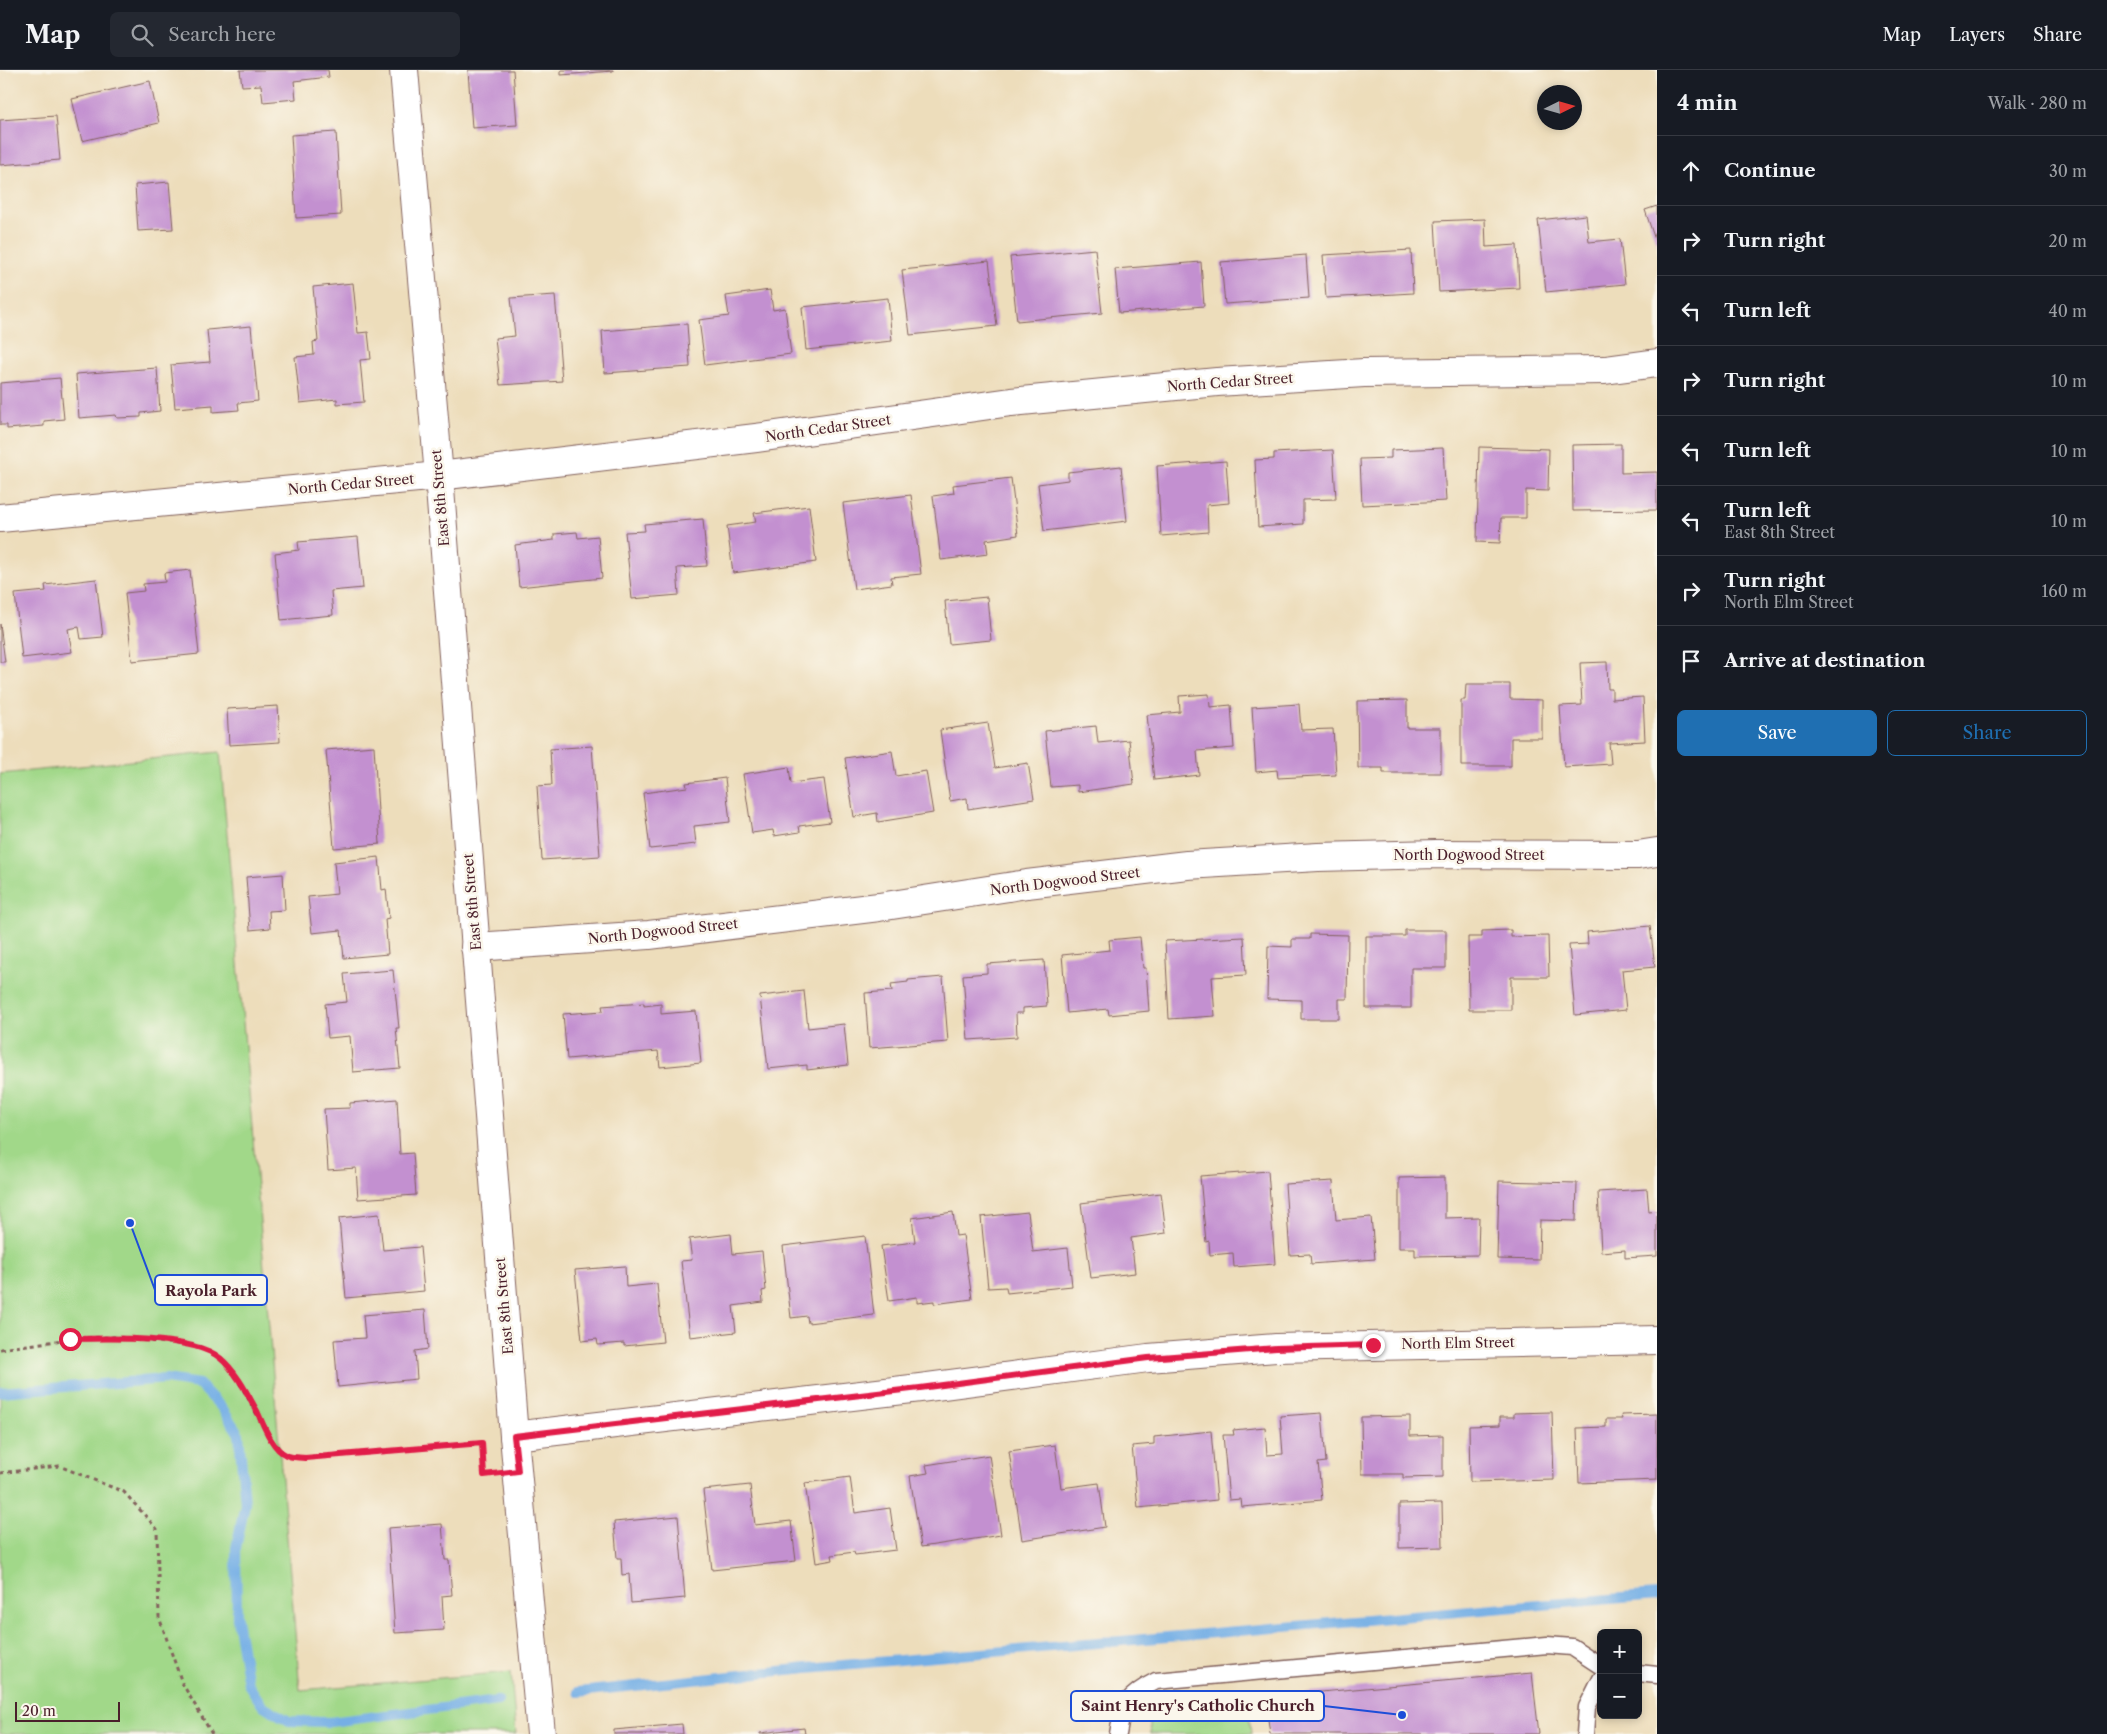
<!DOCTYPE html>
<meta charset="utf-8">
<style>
body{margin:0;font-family:"Libre Caslon Text",serif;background:#242831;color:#f1f3f6}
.controls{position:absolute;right:15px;bottom:15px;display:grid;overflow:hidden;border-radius:8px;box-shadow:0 2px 8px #0003}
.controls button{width:45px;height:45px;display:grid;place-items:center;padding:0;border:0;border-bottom:1px solid #363941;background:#171b24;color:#f1f3f6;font:25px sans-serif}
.compass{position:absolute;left:1537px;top:15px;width:45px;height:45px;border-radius:50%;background:#171b24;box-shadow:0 2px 8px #0003;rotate:85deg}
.scale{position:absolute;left:15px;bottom:12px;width:105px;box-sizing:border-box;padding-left:5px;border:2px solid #4a1f2b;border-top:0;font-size:14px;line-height:18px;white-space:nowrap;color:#4a1f2b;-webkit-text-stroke:4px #fbf7ec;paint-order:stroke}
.stop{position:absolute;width:15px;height:15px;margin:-11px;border:4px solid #e11d48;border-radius:50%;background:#fff}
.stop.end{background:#e11d48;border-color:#fff;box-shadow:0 1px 5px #0008}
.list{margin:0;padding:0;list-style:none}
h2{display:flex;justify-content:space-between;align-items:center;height:65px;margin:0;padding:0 20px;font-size:21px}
h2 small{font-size:16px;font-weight:400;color:#9ea1a6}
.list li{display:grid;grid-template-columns:32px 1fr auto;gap:15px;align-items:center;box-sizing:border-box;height:70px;padding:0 20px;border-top:1px solid #363941}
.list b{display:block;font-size:19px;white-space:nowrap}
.list p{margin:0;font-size:16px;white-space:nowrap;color:#9ea1a6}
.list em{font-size:16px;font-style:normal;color:#9ea1a6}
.actions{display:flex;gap:10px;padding:15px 20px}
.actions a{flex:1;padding:11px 0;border:1px solid #1f6fb2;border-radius:8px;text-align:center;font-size:18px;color:#1f6fb2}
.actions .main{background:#1f6fb2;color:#fff}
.icon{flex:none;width:28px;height:28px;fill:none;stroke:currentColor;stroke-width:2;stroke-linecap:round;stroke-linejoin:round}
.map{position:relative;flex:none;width:1657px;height:1664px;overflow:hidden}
header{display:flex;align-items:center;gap:30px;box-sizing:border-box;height:70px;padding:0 25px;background:#171b24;border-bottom:1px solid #363941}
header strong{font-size:24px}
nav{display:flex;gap:28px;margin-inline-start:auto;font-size:18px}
.search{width:350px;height:45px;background:#242831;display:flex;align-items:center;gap:12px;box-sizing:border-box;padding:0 18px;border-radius:8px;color:#9ea1a6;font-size:19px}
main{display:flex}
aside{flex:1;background:#171b24}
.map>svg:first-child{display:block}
.green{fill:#a1d889;stroke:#767c5a}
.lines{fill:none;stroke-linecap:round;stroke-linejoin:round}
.stream{stroke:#74afe5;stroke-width:10}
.building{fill:#c390d0}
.lane-casing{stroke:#83625d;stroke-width:19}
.street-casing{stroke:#83625d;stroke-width:30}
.path{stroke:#83625d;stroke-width:3;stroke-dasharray:4 4;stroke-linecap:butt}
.lane{stroke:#fff;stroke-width:16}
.street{stroke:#fff;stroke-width:28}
.route{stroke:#e11d48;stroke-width:6}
.labels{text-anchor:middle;stroke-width:5;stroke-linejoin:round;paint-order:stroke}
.street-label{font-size:14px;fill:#4a1f2b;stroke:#fbf7ec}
.leader{fill:none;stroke:#1d4ed8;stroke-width:2}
.callout-dot{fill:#1d4ed8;stroke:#fbf7ec;stroke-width:2}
.callout{fill:#fbf7ec;stroke:#1d4ed8;stroke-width:2}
.callout-label{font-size:15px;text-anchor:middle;font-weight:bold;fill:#4a1f2b}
</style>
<header>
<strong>Map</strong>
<div class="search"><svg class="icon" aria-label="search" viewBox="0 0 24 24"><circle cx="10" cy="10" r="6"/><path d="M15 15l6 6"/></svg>Search here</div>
<nav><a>Map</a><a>Layers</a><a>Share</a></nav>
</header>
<main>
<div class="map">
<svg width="1657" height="1664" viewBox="0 0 1657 1664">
<rect width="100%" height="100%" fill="#fbf7ec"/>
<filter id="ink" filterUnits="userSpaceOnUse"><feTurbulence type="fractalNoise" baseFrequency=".02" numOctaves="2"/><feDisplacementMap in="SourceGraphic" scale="10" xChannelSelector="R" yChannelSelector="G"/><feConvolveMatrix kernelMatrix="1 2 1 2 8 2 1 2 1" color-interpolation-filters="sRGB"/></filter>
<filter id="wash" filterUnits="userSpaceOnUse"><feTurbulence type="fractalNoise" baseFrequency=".0096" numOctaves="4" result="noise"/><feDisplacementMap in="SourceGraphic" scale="20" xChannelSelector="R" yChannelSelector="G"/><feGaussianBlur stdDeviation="1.12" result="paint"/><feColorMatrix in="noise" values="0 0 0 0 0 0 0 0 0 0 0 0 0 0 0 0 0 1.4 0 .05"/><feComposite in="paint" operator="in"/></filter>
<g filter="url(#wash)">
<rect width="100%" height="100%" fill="#edddbb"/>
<!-- green -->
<g class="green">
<path d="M220,682L300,1620L511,1602L516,1664H0V704Z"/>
<path d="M1239,1623L1248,1631L1251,1664H1151L1149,1648L1158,1636L1172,1629Z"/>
</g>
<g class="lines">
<!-- stream -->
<g class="stream">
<path d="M0,1322L166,1309L199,1314L221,1337L239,1364L245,1434L236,1478L237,1549L248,1614L262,1635L289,1651L330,1652L498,1631"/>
<path d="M578,1622L807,1598L1657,1525"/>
</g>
</g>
<g id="blocks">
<!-- building -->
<g class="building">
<path d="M240,0H328L329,7L294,11L296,29L263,32L261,15L242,16Z"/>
<path d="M468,0H513L517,55L472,58Z"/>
<path d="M561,0H613V1L561,5Z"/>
<path d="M150,11L159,53L82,71L72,29Z"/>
<path d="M56,46L60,90L0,95V50Z"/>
<path d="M336,62L341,145L296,148L291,65Z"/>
<path d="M169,112L173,159L138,161L135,115Z"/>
<path d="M1657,136V176L1645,140Z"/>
<path d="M1586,145L1589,172L1620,169L1625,214L1546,222L1538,150Z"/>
<path d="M1485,149L1486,177L1517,175L1519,218L1439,222L1435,151Z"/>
<path d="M1095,179L1102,243L1017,251L1010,187Z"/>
<path d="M1411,180L1413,223L1326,228L1323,185Z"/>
<path d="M1306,185L1309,228L1225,234L1221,192Z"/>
<path d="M989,191L997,256L910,265L902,200Z"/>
<path d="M1201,192L1204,236L1119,243L1115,199Z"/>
<path d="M353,213L358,263L368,262L371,289L360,290L364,332L337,334V329L300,333L295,287L314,285L313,272L318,271L313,217Z"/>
<path d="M770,220L773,240L785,238L791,284L705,295L699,250L729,246L726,226Z"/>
<path d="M555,225L562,311L500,315L495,268L515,266L511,228Z"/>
<path d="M888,228L892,271L806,280L802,237Z"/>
<path d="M687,254L690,297L605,303L602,261Z"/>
<path d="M251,256L258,331L238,333L239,340L213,342V335L175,338L171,295L210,292L207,260Z"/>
<path d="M157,298L160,341L141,343V347L117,348L116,345L79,348L76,304Z"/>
<path d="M60,308L64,349L44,351V356L7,359V355H0V313Z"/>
<path d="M1621,374V403L1657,402V440L1573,441L1572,375Z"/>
<path d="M1479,377L1549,379L1548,421L1526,420V448H1501L1500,473L1477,472Z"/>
<path d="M1443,378L1446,431L1362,435L1360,389L1391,388V380Z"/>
<path d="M1333,380L1336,429L1303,430V454L1258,457L1255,390L1274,389V383Z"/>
<path d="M1226,391L1229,433L1207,435L1208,462L1161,466L1157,396Z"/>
<path d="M1121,396L1127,451L1044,461L1038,414L1068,410V402Z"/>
<path d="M1011,408L1018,465L986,470L988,484L941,490L933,426L954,423L953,415Z"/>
<path d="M911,425L921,504L891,507L892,514L854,519L843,433Z"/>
<path d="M809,436L816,492L733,503L727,456L756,452L754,443Z"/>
<path d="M703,449L707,496L677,498L679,525L632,529L625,462L645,461L644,454Z"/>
<path d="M577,462L578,468L598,466L602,508L519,517L515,475L554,470V464Z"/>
<path d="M358,467L363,518L331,521L333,545L281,550L275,483L299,480L298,472Z"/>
<path d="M190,500L199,584L132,591L125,523L144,521L143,514L165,512L164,503Z"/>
<path d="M96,509L103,567L81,569L79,557L68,559L72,582L22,588L15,524L46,521L45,515Z"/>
<path d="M987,527L991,570L949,574L945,531Z"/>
<path d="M0,554L5,592H0Z"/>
<path d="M1607,592L1608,619H1612V629L1643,627L1645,671L1609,673L1611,694L1564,697L1560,636L1582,635L1580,593Z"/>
<path d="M1466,614H1510V629L1542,630V668H1511V696H1461V630H1465Z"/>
<path d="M1209,624L1210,637L1231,635L1234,678L1197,681L1199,705L1154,710L1147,645L1180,642L1179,626Z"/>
<path d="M1407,630V658H1441V703H1383V698H1358L1357,631Z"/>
<path d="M1299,634L1301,660L1333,659L1336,705L1278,708L1277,700L1256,702L1252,637Z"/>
<path d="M278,636L280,672L229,675L227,639Z"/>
<path d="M988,653L995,698L1028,693L1034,729L968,739L967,728L950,731L940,660Z"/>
<path d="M1096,656L1098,673L1129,670L1134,714L1078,722V715L1051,717L1045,661Z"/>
<path d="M374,676L380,774L334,778L326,680Z"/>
<path d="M592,676L600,786L542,790L537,716L552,715L550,679Z"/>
<path d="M892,681L896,706L926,701L933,743L878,752L877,743L854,747L845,688Z"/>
<path d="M789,697L791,713L824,709L830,752L799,756L800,762L774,766L773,760L752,763L743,704Z"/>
<path d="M725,708L730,752L694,756L696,774L650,779L643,723L687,717L686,713Z"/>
<path d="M379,787L382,820L386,819L389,848L385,849L388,884L344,888L341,860L312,863L308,827L337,824L334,792Z"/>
<path d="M283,804L285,840L269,841L270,858L250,860L246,807Z"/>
<path d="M1650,856L1655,897L1622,900L1626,940L1575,945L1569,875L1588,874L1587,862Z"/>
<path d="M1405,860H1446V898H1411V938H1366V866H1405Z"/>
<path d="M1511,860V867L1548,866L1549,907H1511V940H1469L1468,867H1482V861Z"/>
<path d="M1310,864L1348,865L1347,929H1339V949H1301V930L1267,929L1268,876L1292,877V869H1310Z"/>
<path d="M1140,867L1143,898H1146L1149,941L1109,945L1108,939L1067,943L1062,885L1110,880L1109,870Z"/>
<path d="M1244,867L1246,905L1212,907L1215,946L1169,949L1165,871Z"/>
<path d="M1044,890L1047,936L1023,938V943H1016L1017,967L968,970L963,905L987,903V894Z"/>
<path d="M393,900L399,958H396L400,998L353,1002L350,966L328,968L325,934L347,932L344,904Z"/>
<path d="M943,907L948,972L869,978L865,923L892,921L891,914L908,912V910Z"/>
<path d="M804,921L808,958L844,954L848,995L807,1000V995L768,999L760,926Z"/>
<path d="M644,933V936L661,934V944L696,941L701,993L660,997L658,981L567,989L563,944L603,941L602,936Z"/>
<path d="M397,1029L400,1084L413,1083L416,1125L358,1129L356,1098L328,1100L324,1039L350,1038V1033Z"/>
<path d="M1268,1101L1275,1194L1234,1197L1233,1183L1210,1185L1209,1171L1206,1172L1200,1106Z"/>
<path d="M1445,1107V1148L1479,1147L1478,1185L1415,1186V1178H1399V1108Z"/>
<path d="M1333,1111L1336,1150L1371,1147L1375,1189L1311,1194L1310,1184L1290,1185L1285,1114Z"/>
<path d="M1499,1111L1577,1113L1576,1151L1540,1150L1539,1190L1497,1189Z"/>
<path d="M1647,1119L1649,1142L1657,1141V1186L1625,1188V1180L1601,1182L1598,1122Z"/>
<path d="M1161,1123L1166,1163L1131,1168L1135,1203L1091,1208L1081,1133Z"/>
<path d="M953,1142L956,1166L963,1165L972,1229L934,1234V1231L917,1233V1227L889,1231L881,1176L915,1172L912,1148Z"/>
<path d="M1028,1142L1033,1182L1068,1178L1072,1216L1007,1223L1006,1217L988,1218L981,1147Z"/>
<path d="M379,1144L383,1180L420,1177L424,1221L346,1228L339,1148Z"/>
<path d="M731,1164L733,1184L762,1181L766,1220L762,1221L763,1232L733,1236L736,1262L690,1267L681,1191L692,1190L689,1169Z"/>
<path d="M865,1166L874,1245L808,1253L807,1246L791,1248L783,1176Z"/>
<path d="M625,1196L626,1217L657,1214L663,1272L624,1276V1273L598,1275L597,1269L582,1271L575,1200Z"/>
<path d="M425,1240L428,1279L415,1281L417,1309L338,1317L334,1270L365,1268L363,1245Z"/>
<path d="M1552,1342L1554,1410L1470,1412L1469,1356L1500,1355V1347H1514V1343Z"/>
<path d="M1322,1343L1326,1392L1318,1393L1322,1430L1242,1437L1241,1429L1229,1430L1223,1365H1234L1233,1360L1265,1357L1267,1385L1283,1384L1280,1346Z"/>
<path d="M1657,1344V1410L1579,1413L1577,1358L1606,1357V1349H1622L1621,1345Z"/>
<path d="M1410,1346V1366L1443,1365V1407L1403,1408V1404H1362L1361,1347Z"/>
<path d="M1211,1361L1217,1430L1138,1438L1132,1376L1154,1374V1367Z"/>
<path d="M1055,1375L1061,1418L1099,1413L1105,1457L1022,1470L1009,1381Z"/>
<path d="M989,1385L1001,1465L921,1477L910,1406L928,1403L926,1395Z"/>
<path d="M850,1407L855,1443L890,1438L896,1480L855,1485L854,1482L832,1485L833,1490L816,1493L805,1413Z"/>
<path d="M750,1415L755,1455L791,1451L796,1491L712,1500L703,1420Z"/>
<path d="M1442,1433L1443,1477L1399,1478V1434Z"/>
<path d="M678,1446L685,1528L631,1533L629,1504L622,1505L621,1488H617L614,1452Z"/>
<path d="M442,1454L445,1490H449L452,1525L442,1526L444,1560L395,1563L388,1458Z"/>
<path d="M1532,1603L1539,1664H1270L1265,1627Z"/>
<path d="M682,1654L683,1664H614V1660Z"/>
<path d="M804,1658L805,1664H760V1663Z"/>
</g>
</g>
</g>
<g filter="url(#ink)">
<use href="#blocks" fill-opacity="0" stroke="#83625d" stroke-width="1"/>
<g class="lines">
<defs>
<g id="lane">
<path d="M1638,1603L1657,1605"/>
<path d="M1118,1664C1123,1633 1128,1625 1156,1611L1547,1575L1572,1577L1601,1596"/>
<path d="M1585,1664L1587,1637L1601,1609"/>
</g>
<g id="street">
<path d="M404,0L439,406L514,1366L541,1664"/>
<path d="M0,448L439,406L756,368L1011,332L1217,312L1364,303L1605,300L1657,293"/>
<path d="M475,877L649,865L879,837L1027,814L1187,795L1318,787L1437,784L1638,785L1657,782"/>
<path d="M514,1366L920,1318L1148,1288L1276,1278L1657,1270"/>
</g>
</defs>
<!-- lane casing -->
<use href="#lane" class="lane-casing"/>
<!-- street casing -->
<use href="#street" class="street-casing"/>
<!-- path -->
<g class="path">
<path d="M0,1279L70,1269L114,1267L198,1276L220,1287L237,1308L271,1370L285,1385L305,1388L482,1373"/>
<path d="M0,1403L59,1396L124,1422L157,1459L159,1547L182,1613L212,1664"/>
</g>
<!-- lane -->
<use href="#lane" class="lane"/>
<!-- street -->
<use href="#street" class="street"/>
</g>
</g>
<g class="lines" filter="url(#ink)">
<!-- route -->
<path class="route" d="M70,1269C105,1268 193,1265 220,1288C236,1301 247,1323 257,1341C263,1354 272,1379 286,1385C291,1388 299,1387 305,1388L482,1373L484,1405L518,1401L514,1366L920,1318L1148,1288L1276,1278L1373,1275"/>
</g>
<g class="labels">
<!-- street labels -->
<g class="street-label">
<text transform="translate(1230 312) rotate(-4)" y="5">North Cedar Street</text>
<text transform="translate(828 358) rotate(-8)" y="5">North Cedar Street</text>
<text transform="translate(351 414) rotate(-5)" y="5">North Cedar Street</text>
<text transform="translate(440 428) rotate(-95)" y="5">East 8th Street</text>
<text x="1469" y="790">North Dogwood Street</text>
<text transform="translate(1065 811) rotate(-7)" y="5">North Dogwood Street</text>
<text transform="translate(472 832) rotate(-95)" y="5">East 8th Street</text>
<text transform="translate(663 861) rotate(-6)" y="5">North Dogwood Street</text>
<text transform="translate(504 1236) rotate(-95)" y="5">East 8th Street</text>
<text transform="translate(1458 1273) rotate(-1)" y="5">North Elm Street</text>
</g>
</g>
<!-- callouts -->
<path class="leader" d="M130 1153L155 1220M1402 1645L1324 1636"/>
<g class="callout-dot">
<circle cx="130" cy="1153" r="5"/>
<circle cx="1402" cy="1645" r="5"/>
</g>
<g class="callout">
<rect x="155" y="1205" width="112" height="30" rx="5"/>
<rect x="1071" y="1621" width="253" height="30" rx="5"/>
</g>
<g class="callout-label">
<text x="211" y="1226">Rayola Park</text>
<text x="1198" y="1641">Saint Henry's Catholic Church</text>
</g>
</svg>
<div class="controls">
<button>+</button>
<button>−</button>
</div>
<svg class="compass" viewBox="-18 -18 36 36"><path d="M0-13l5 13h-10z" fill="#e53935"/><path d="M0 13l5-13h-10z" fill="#9ea1a6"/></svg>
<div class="scale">20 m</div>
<div class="stop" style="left:70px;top:1269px"></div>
<div class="stop end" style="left:1373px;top:1275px"></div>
</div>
<aside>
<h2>4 min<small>Walk · 280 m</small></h2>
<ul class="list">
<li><svg class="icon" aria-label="ahead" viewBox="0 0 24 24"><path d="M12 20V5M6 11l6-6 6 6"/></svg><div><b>Continue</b></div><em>30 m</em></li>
<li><svg class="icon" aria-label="right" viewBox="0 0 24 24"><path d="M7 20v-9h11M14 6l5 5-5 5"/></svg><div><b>Turn right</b></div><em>20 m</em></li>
<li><svg class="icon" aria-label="left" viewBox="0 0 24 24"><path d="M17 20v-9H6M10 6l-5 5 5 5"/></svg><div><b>Turn left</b></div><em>40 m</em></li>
<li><svg class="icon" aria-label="right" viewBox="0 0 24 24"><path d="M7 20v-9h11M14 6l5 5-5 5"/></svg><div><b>Turn right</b></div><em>10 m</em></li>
<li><svg class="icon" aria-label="left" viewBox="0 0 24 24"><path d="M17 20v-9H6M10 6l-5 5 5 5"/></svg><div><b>Turn left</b></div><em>10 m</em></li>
<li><svg class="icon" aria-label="left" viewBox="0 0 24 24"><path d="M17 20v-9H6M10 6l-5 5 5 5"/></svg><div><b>Turn left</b><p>East 8th Street</p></div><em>10 m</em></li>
<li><svg class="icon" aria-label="right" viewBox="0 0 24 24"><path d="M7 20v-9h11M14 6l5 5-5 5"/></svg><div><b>Turn right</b><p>North Elm Street</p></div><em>160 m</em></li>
<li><svg class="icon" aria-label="arrive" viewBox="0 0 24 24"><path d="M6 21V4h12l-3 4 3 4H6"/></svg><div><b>Arrive at destination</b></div></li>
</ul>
<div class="actions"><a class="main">Save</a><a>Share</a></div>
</aside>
</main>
